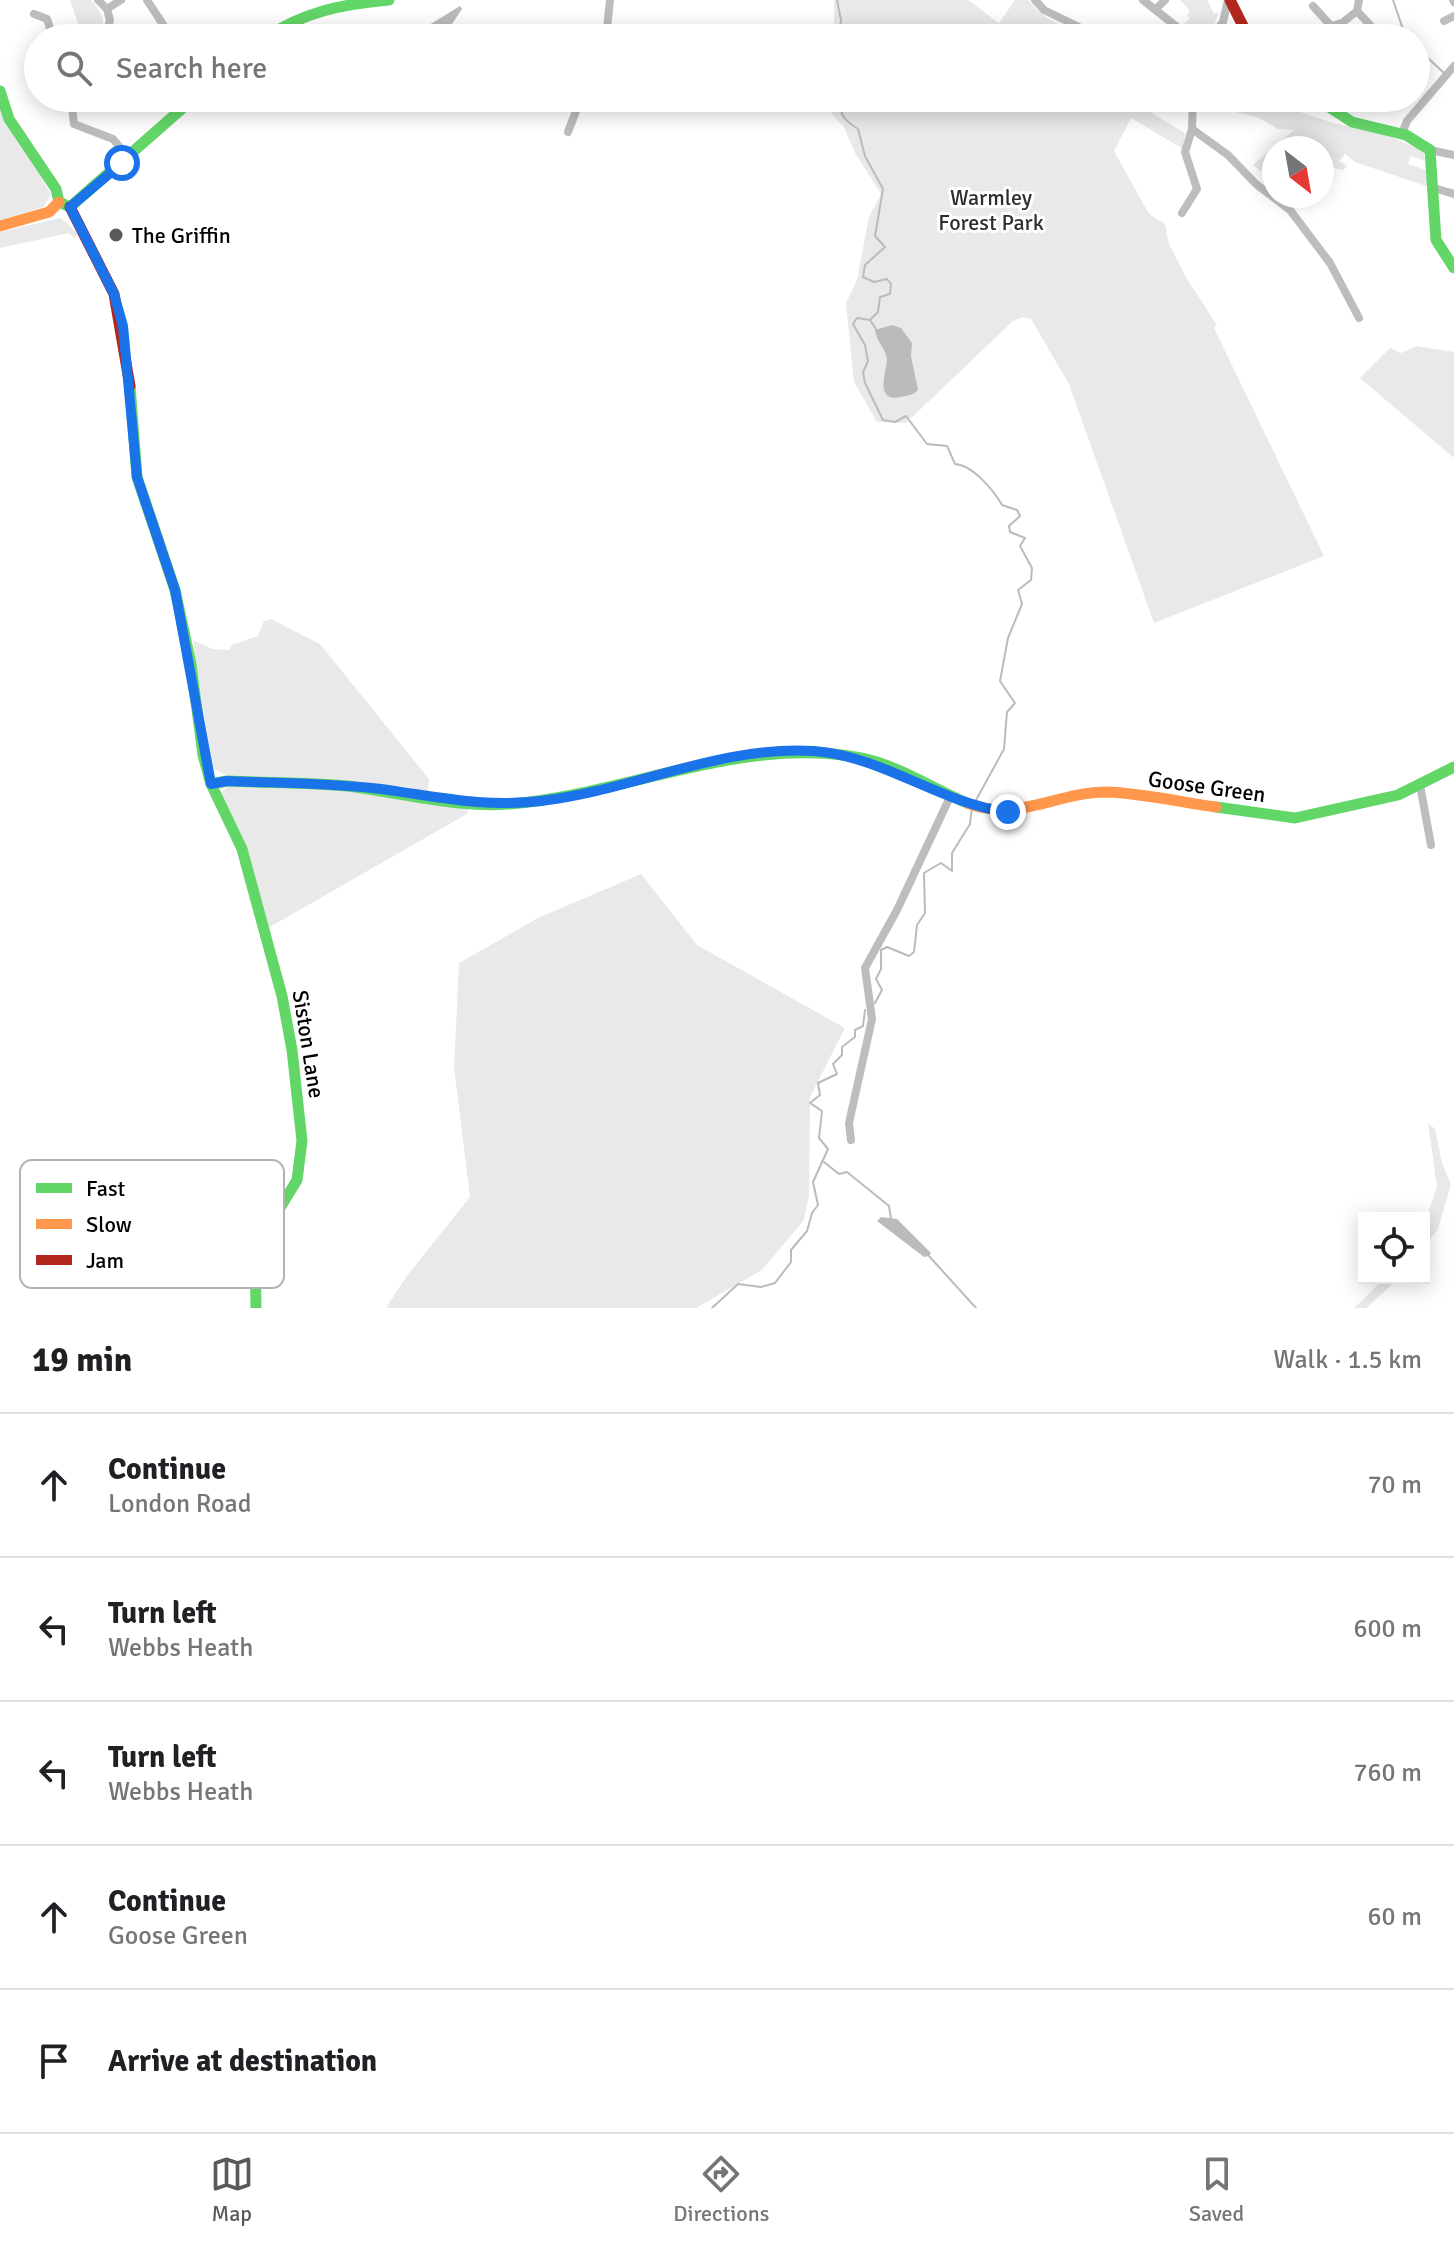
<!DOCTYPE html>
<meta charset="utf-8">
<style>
body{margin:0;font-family:Signika,sans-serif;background:#f6f6f6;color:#202124}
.controls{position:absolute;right:24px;bottom:24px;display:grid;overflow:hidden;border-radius:0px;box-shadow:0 4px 20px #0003}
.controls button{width:72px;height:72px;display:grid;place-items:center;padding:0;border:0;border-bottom:2px solid #e0e0e0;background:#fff;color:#202124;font:40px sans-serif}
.compass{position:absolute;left:1262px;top:136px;width:72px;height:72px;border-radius:50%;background:#fff;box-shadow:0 4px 20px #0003;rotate:149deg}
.stop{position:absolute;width:24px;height:24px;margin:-18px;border:6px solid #1a73e8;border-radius:50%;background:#fff}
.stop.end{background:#1a73e8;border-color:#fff;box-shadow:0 2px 8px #0008}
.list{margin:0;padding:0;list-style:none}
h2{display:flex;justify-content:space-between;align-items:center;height:104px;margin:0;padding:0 32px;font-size:34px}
h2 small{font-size:26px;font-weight:400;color:#757577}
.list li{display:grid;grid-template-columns:52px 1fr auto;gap:24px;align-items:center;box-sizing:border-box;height:144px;padding:0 32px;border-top:2px solid #e0e0e0}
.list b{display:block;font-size:30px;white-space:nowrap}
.list p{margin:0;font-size:26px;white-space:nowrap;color:#757577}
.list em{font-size:26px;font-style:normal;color:#757577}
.icon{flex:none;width:44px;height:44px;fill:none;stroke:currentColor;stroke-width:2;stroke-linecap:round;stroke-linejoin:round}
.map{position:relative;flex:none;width:1454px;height:1308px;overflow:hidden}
.search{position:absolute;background:#fff;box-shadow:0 4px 20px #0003;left:24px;right:24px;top:24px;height:88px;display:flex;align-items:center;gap:20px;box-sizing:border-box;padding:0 28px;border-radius:44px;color:#757577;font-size:30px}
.sheet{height:824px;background:#fff}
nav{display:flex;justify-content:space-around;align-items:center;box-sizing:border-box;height:112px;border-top:2px solid #e0e0e0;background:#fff;font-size:22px;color:#757577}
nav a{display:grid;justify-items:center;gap:4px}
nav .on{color:#595959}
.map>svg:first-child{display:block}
.green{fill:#e9e9e9}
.water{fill:#bbb}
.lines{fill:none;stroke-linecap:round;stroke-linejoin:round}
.stream{stroke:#bbb;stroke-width:2}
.street{stroke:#bdbdbd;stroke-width:8}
.fast{stroke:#63d668;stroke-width:11}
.slow{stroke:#ff974d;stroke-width:11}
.jam{stroke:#b3261e;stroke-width:11}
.route{stroke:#1a73e8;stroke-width:10}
.poi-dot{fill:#595959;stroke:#fff;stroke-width:3}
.labels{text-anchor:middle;stroke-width:6;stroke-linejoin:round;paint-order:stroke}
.park-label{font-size:22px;fill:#2e2e2e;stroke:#fff}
.poi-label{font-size:22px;fill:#000;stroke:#fff;text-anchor:start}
.street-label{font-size:22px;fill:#000;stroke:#fff}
.key{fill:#fff;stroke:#b2b2b2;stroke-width:2}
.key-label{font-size:22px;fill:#000}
</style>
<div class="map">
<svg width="1454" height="1308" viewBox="0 0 1454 1308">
<rect width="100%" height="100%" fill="#fff"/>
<!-- green -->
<g class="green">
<path d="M70,0H91C103,14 106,20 101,38H83Z"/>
<path d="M834,0H968L999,23L1015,0H1029C1041,20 1074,32 1096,38H834Z"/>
<path d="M1180,0H1207L1214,14L1219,12L1213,28L1199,35L1182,26L1190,18L1187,15L1190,11Z"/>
<path d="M829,98H1127L1185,133L1183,149L1131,118L1114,151L1149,214L1165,224L1169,244L1187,279L1217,325L1214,328L1324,556L1154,623L1069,384L1031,319L1023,317L1013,321L906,423L877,422L854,382L846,303L857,280L869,217L881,194L855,153L844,127L832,114Z"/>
<path d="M1198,98H1258L1333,123L1391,137L1423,150L1425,161L1411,156L1408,164L1429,171V187L1355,162L1345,154L1339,161L1347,166L1343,170L1332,168L1324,175L1322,148H1274V171L1267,176L1253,165L1294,130L1278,129L1257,117L1197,103Z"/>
<path d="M0,102L51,195L43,207L0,220Z"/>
<path d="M61,218L78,234L74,238L69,233L0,248V232Z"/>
<path d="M1417,346L1454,352V458L1360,378L1390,348L1401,353Z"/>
<path d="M271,619L320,644L429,779L428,791L402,786L230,777L212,768L193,640L212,649L229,650L232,645L258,636L264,621Z"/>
<path d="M229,785L355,790L468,809L467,814L268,928L249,854L221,793Z"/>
<path d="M641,874L697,945L845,1028L810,1097L809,1196L804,1220L762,1270L696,1308H386L406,1277L470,1197L454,1067L459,963L538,918Z"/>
<path d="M1428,1123L1435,1129L1442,1163L1451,1184L1438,1229L1424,1247V1224L1437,1187Z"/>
<path d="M1385,1278H1399L1366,1308H1354Z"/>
</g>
<!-- water -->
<g class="water">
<path d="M460,6L462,9L446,33L430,38L426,30L429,25Z"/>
<path d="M892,325L901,328L912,343L911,356L918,390C912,396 909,395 901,397C873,403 887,370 887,359C886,349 876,341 875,330Z"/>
<path d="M881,1217L897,1219L931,1253L929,1256L924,1257L877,1221Z"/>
</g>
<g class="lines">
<!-- stream -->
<g class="stream">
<path d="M837,0L841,20L839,38"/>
<path d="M1393,0L1406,38"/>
<path d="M1416,47L1444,73"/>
<path d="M841,98C838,114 845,121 858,129L865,156L883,189L875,236L885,247L865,265L863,277L874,282L887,279L891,284L890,294L880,297L878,312L870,320L876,329"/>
<path d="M870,320L857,318L853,324L865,345L868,361L863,372L865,383L883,420L895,422L906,416L927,444L947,446L955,464C973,465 994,491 1002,505L1017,510L1020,516L1009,526L1010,532L1025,538L1020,546L1032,568L1031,580L1018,590L1022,604L1008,638L1000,681L1015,703L1007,712L1004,749L975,802"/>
<path d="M875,1003L882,990L876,979L881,969V950L887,947L909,956L914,952L917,925L925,913L924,873L941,863L952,871V853L970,824L972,807"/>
<path d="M824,1162L839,1174L847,1172L889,1206L891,1219"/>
<path d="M929,1256L976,1308"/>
<path d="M712,1308L738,1284L761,1287L775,1283L791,1262V1250L807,1231L812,1213L818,1205L813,1182L828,1149L819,1138L822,1111L810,1103L820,1095L818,1083L837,1074L833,1064L842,1055V1047L855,1037V1030L863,1026L865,1010"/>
</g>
<!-- street -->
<g class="street">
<path d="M98,0L107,9"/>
<path d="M147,0L164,26"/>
<path d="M1035,0L1044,10L1081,28"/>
<path d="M1143,0L1191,38"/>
<path d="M1228,0L1223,22L1214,34L1247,36"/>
<path d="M1359,0L1357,11L1382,38"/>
<path d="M1453,0L1454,2"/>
<path d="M1313,6L1331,26L1342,23L1357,11"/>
<path d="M1156,9L1165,0"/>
<path d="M34,14L47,19L53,38"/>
<path d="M1444,21L1454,16"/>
<path d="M105,38L110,20L107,9L121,0"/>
<path d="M606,38L610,0"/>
<path d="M71,98L74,124L113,139L128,157"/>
<path d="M1192,129L1228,155L1256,184L1290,210L1330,263L1359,318"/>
<path d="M1403,131L1407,121L1454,66"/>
<path d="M568,132L581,98"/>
<path d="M1430,150L1454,155"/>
<path d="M1434,188L1454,194"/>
<path d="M1182,213L1197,189L1185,152L1192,129L1193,98"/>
<path d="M1420,785L1431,845"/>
<path d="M851,1140L849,1123L872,1019L865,968L897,910L950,797"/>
</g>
<!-- fast -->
<g class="fast">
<path d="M265,38C303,12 343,4 389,0"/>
<path d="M0,91L9,119L56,189L59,202"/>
<path d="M1315,98L1352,122L1406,135L1430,150L1436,240L1454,268"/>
<path d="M59,202L70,207L194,98"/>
<path d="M130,386L137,477L175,590L191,664L203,755L211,784L242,849L282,996L292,1050L302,1141L297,1180L255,1249L256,1308"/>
<path d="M211,784L227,781C267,783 308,782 348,786C401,793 456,808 510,804C628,794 742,735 861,758C897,765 934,789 967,803"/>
<path d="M1216,807L1295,818L1398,795L1454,767"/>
</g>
<!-- slow -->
<g class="slow">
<path d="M0,226L49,212L59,202"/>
<path d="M967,803C1016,823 1057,792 1106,792C1142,793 1180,802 1216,807"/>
</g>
<!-- jam -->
<g class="jam">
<path d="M1230,0L1249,38"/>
<path d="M70,207L114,294L130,386"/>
</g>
</g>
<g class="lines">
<!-- route -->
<path class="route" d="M122,163L70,207L114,294L123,326L137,477L175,590L211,784L227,781C276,783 324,783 372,788C433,795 478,808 541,801C631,791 720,745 814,751C886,757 938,803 1008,812"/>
</g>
<!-- markers -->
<circle class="poi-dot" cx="116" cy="235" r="8"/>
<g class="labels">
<!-- park labels -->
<g class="park-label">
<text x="991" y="205">Warmley<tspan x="991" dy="25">Forest Park</tspan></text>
</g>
<!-- poi labels -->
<g class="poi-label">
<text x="132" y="243">The Griffin</text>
</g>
<!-- street labels -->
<g class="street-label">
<text transform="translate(1207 786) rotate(8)" y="8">Goose Green</text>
<text transform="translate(309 1044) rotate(81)" y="8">Siston Lane</text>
</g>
</g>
<!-- legend -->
<rect x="20" y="1160" width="264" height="128" rx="12" class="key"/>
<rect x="36" y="1183" width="36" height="10" fill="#63d668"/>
<rect x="36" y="1219" width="36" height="10" fill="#ff974d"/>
<rect x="36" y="1255" width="36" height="10" fill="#b3261e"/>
<g class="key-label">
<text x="86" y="1196">Fast</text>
<text x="86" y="1232">Slow</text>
<text x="86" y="1268">Jam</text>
</g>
</svg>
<div class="controls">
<button><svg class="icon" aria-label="locate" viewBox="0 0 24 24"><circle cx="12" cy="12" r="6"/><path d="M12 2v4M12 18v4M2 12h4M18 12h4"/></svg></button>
</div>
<svg class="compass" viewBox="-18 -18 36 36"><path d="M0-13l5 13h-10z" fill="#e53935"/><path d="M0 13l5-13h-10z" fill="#757577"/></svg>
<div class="stop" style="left:122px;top:163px"></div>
<div class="stop end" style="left:1008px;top:812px"></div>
<div class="search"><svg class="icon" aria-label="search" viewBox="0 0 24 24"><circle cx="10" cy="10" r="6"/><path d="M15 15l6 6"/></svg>Search here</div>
</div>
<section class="sheet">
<h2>19 min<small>Walk · 1.5 km</small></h2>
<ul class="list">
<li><svg class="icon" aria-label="ahead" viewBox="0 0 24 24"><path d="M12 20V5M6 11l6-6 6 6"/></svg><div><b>Continue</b><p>London Road</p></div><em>70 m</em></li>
<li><svg class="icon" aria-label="left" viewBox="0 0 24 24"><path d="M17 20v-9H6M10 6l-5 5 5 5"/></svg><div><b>Turn left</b><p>Webbs Heath</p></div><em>600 m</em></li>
<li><svg class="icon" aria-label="left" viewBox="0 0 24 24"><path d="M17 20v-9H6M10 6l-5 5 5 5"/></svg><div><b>Turn left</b><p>Webbs Heath</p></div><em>760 m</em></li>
<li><svg class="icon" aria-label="ahead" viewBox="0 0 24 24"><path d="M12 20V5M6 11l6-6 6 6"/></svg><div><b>Continue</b><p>Goose Green</p></div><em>60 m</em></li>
<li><svg class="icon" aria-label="arrive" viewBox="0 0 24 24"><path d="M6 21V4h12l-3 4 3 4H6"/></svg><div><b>Arrive at destination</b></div></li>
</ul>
</section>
<nav>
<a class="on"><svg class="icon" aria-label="map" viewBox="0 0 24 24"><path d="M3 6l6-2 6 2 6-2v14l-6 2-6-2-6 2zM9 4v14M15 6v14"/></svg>Map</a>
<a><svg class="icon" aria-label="directions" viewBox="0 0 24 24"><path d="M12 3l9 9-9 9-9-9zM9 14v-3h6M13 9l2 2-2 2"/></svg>Directions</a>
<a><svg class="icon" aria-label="saved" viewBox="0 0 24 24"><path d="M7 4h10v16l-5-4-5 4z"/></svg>Saved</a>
</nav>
